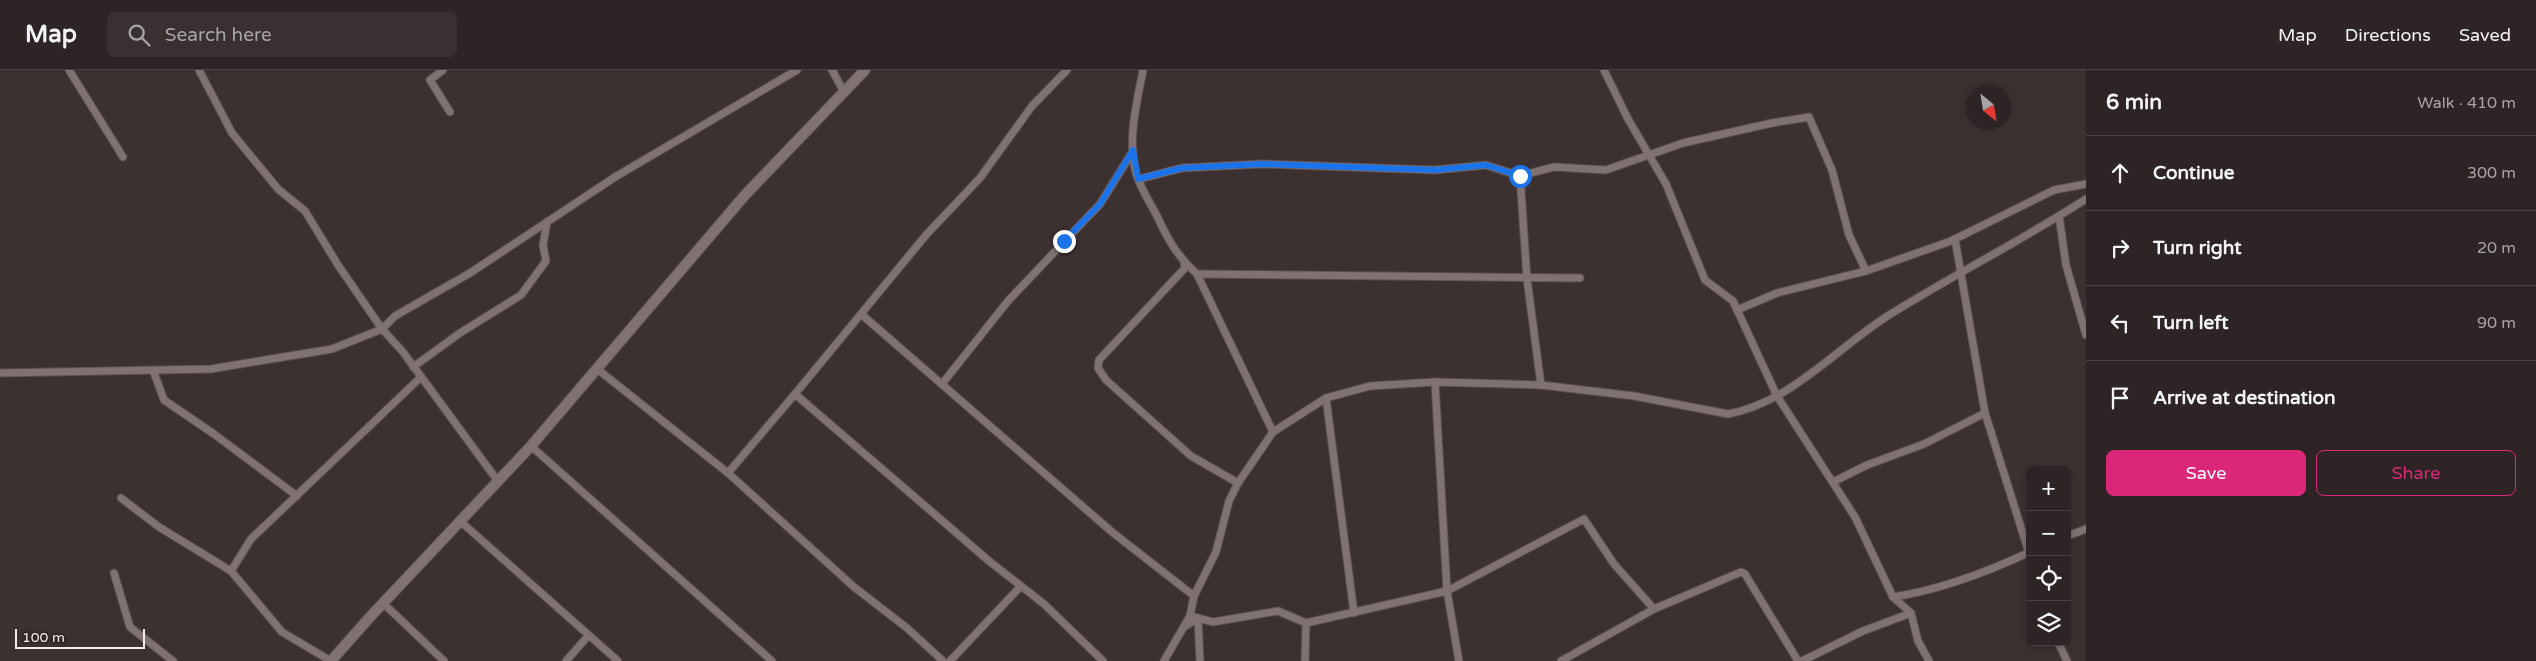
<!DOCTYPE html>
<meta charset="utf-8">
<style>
body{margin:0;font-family:"Varela Round",sans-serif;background:#3a3032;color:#f1f3f6}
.controls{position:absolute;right:15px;bottom:15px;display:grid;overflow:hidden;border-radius:8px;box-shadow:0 2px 8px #0003}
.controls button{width:45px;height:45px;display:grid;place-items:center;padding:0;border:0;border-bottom:1px solid #494142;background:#2e2425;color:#f1f3f6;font:25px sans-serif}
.compass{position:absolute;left:1966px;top:15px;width:45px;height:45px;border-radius:50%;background:#2e2425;box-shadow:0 2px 8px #0003;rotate:150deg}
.scale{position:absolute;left:15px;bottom:12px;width:130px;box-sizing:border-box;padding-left:5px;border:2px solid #f4ebeb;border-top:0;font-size:14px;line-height:18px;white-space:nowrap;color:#f4ebeb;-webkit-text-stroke:4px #332627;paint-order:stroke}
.stop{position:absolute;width:15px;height:15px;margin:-11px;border:4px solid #1a73e8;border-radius:50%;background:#fff}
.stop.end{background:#1a73e8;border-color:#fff;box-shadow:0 1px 5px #0008}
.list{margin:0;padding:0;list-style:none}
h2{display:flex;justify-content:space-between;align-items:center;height:65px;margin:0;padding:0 20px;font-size:21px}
h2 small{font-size:16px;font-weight:400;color:#a7a4a7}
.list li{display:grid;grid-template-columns:32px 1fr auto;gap:15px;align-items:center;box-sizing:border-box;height:75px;padding:0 20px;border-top:1px solid #494142}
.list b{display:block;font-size:19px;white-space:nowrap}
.list em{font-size:16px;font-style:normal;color:#a7a4a7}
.actions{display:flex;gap:10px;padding:15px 20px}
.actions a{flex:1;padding:11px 0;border:1px solid #db2777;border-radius:8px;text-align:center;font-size:18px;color:#db2777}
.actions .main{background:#db2777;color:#fff}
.icon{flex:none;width:28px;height:28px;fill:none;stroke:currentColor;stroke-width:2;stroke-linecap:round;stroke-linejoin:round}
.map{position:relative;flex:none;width:2086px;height:591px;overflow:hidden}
header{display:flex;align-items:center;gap:30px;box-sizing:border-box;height:70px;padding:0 25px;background:#2e2425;border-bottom:1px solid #494142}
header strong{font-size:24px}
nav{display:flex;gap:28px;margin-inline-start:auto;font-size:18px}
.search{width:350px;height:45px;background:#3a3032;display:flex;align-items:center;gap:12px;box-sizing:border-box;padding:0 18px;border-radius:8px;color:#a7a4a7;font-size:19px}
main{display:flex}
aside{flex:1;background:#2e2425}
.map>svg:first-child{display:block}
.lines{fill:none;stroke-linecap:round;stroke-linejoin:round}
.street-casing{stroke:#5a4f50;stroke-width:9}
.secondary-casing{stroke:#5a4f50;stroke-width:12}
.street{stroke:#817272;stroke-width:7}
.secondary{stroke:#817272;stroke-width:10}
.route{stroke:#1a73e8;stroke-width:6}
</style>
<header>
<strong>Map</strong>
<div class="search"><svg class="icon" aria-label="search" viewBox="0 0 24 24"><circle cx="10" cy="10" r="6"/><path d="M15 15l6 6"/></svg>Search here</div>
<nav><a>Map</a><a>Directions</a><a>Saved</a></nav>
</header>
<main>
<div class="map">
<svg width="2086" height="591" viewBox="0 0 2086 591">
<rect width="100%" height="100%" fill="#3d3031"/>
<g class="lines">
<defs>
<g id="street">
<path d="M69,0L123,87"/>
<path d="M199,0L232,63L278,119L305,141L338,195L382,259L403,282L497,410"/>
<path d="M443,0L430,10L450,42"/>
<path d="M832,0L844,22"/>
<path d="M1143,0C1137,32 1127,70 1136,103C1140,118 1151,134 1158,148C1168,170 1178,187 1197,204L1273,362"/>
<path d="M1604,0L1628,49L1666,114L1705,210L1733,231L1777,326L1855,447L1893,527L1911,543L1918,571L1929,591"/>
<path d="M1139,109L1182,98L1262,94L1435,100L1486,95L1520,106"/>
<path d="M2059,146L2066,195L2086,265"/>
<path d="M1955,169L1985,343L2029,483"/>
<path d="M1184,192L1185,198L1099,290L1098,298L1106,310L1191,386L1238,413"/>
<path d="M1197,204L1580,208"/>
<path d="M1737,240L1777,223L1866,201L1951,171L2054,120L2086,114"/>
<path d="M861,244L1112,462L1194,526"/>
<path d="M413,297L460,263L521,225L546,191L543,175L547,152"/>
<path d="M596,298L728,403L795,324L989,491L1044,534L1103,591"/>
<path d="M153,300L164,330L214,364L297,426"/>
<path d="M0,303L211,299L332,279L382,259L395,246L470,203L615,107L797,0"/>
<path d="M1435,312L1447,521L1459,591"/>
<path d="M942,314L1008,231L1100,134L1133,81"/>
<path d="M1541,315L1527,209L1520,106L1554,97L1606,100L1683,73L1772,53L1809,47L1832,100L1849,165L1866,201"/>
<path d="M795,324L926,165L980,108L1032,36L1067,0"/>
<path d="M1326,328L1370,316L1435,312L1541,315L1634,326L1728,344C1789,333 1835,280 1886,247C1951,206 2021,171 2086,129"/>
<path d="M531,376L772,591"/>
<path d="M728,403L854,517L907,558L943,591"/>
<path d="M1833,412L1867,395L1924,374L1985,343"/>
<path d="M121,428L159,457L231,501L282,562L331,591"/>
<path d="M460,451L618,591"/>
<path d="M2067,466L2086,459"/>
<path d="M231,501L251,469L421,307"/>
<path d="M114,503L130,557L173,591"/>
<path d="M1893,527C1940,520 1987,502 2030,482"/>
<path d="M383,533L444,591"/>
<path d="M1190,546L1213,552L1278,541L1306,553L1305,591"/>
<path d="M1306,553L1447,521L1584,449L1614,494L1654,539"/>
<path d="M1184,557L1198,548L1200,591"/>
<path d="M2058,572L2067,591"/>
<path d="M566,591L588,566"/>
<path d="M950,591L1021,516"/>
<path d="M1164,591L1190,546L1194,526L1216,482L1229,431L1238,413L1273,362L1326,328L1354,543"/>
<path d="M1561,591L1654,539L1741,502L1745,504L1798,591"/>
<path d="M1802,591L1863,561L1911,543"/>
</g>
<path id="secondary" d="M331,591L370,547L531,376L745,125L865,0"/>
</defs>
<!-- street casing -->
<use href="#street" class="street-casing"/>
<!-- secondary casing -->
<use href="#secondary" class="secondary-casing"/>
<!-- street -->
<use href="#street" class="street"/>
<!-- secondary -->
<use href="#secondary" class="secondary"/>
</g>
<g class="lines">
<!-- route -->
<path class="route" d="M1064,171L1100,134L1133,80L1138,109L1182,98L1262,94L1435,100L1486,95L1520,106"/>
</g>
</svg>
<div class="controls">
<button>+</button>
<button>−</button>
<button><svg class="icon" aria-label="locate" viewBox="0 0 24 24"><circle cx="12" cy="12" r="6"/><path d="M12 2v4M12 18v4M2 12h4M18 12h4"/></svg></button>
<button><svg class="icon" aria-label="layers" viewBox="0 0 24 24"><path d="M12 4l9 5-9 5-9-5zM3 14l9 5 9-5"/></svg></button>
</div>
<svg class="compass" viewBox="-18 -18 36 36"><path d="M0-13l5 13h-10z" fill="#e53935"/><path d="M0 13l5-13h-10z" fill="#a7a4a7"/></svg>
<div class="scale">100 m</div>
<div class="stop" style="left:1520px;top:106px"></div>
<div class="stop end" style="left:1064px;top:171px"></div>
</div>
<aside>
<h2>6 min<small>Walk · 410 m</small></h2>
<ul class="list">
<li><svg class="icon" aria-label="ahead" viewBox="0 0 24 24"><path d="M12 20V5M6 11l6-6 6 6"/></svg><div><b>Continue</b></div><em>300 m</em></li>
<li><svg class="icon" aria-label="right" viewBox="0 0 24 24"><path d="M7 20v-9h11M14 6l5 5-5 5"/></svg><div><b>Turn right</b></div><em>20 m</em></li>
<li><svg class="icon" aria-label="left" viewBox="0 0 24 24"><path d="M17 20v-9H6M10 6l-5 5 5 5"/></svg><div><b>Turn left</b></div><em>90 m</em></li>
<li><svg class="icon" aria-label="arrive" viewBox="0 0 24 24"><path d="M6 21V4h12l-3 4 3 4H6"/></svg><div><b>Arrive at destination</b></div></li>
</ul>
<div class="actions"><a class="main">Save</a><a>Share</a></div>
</aside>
</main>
